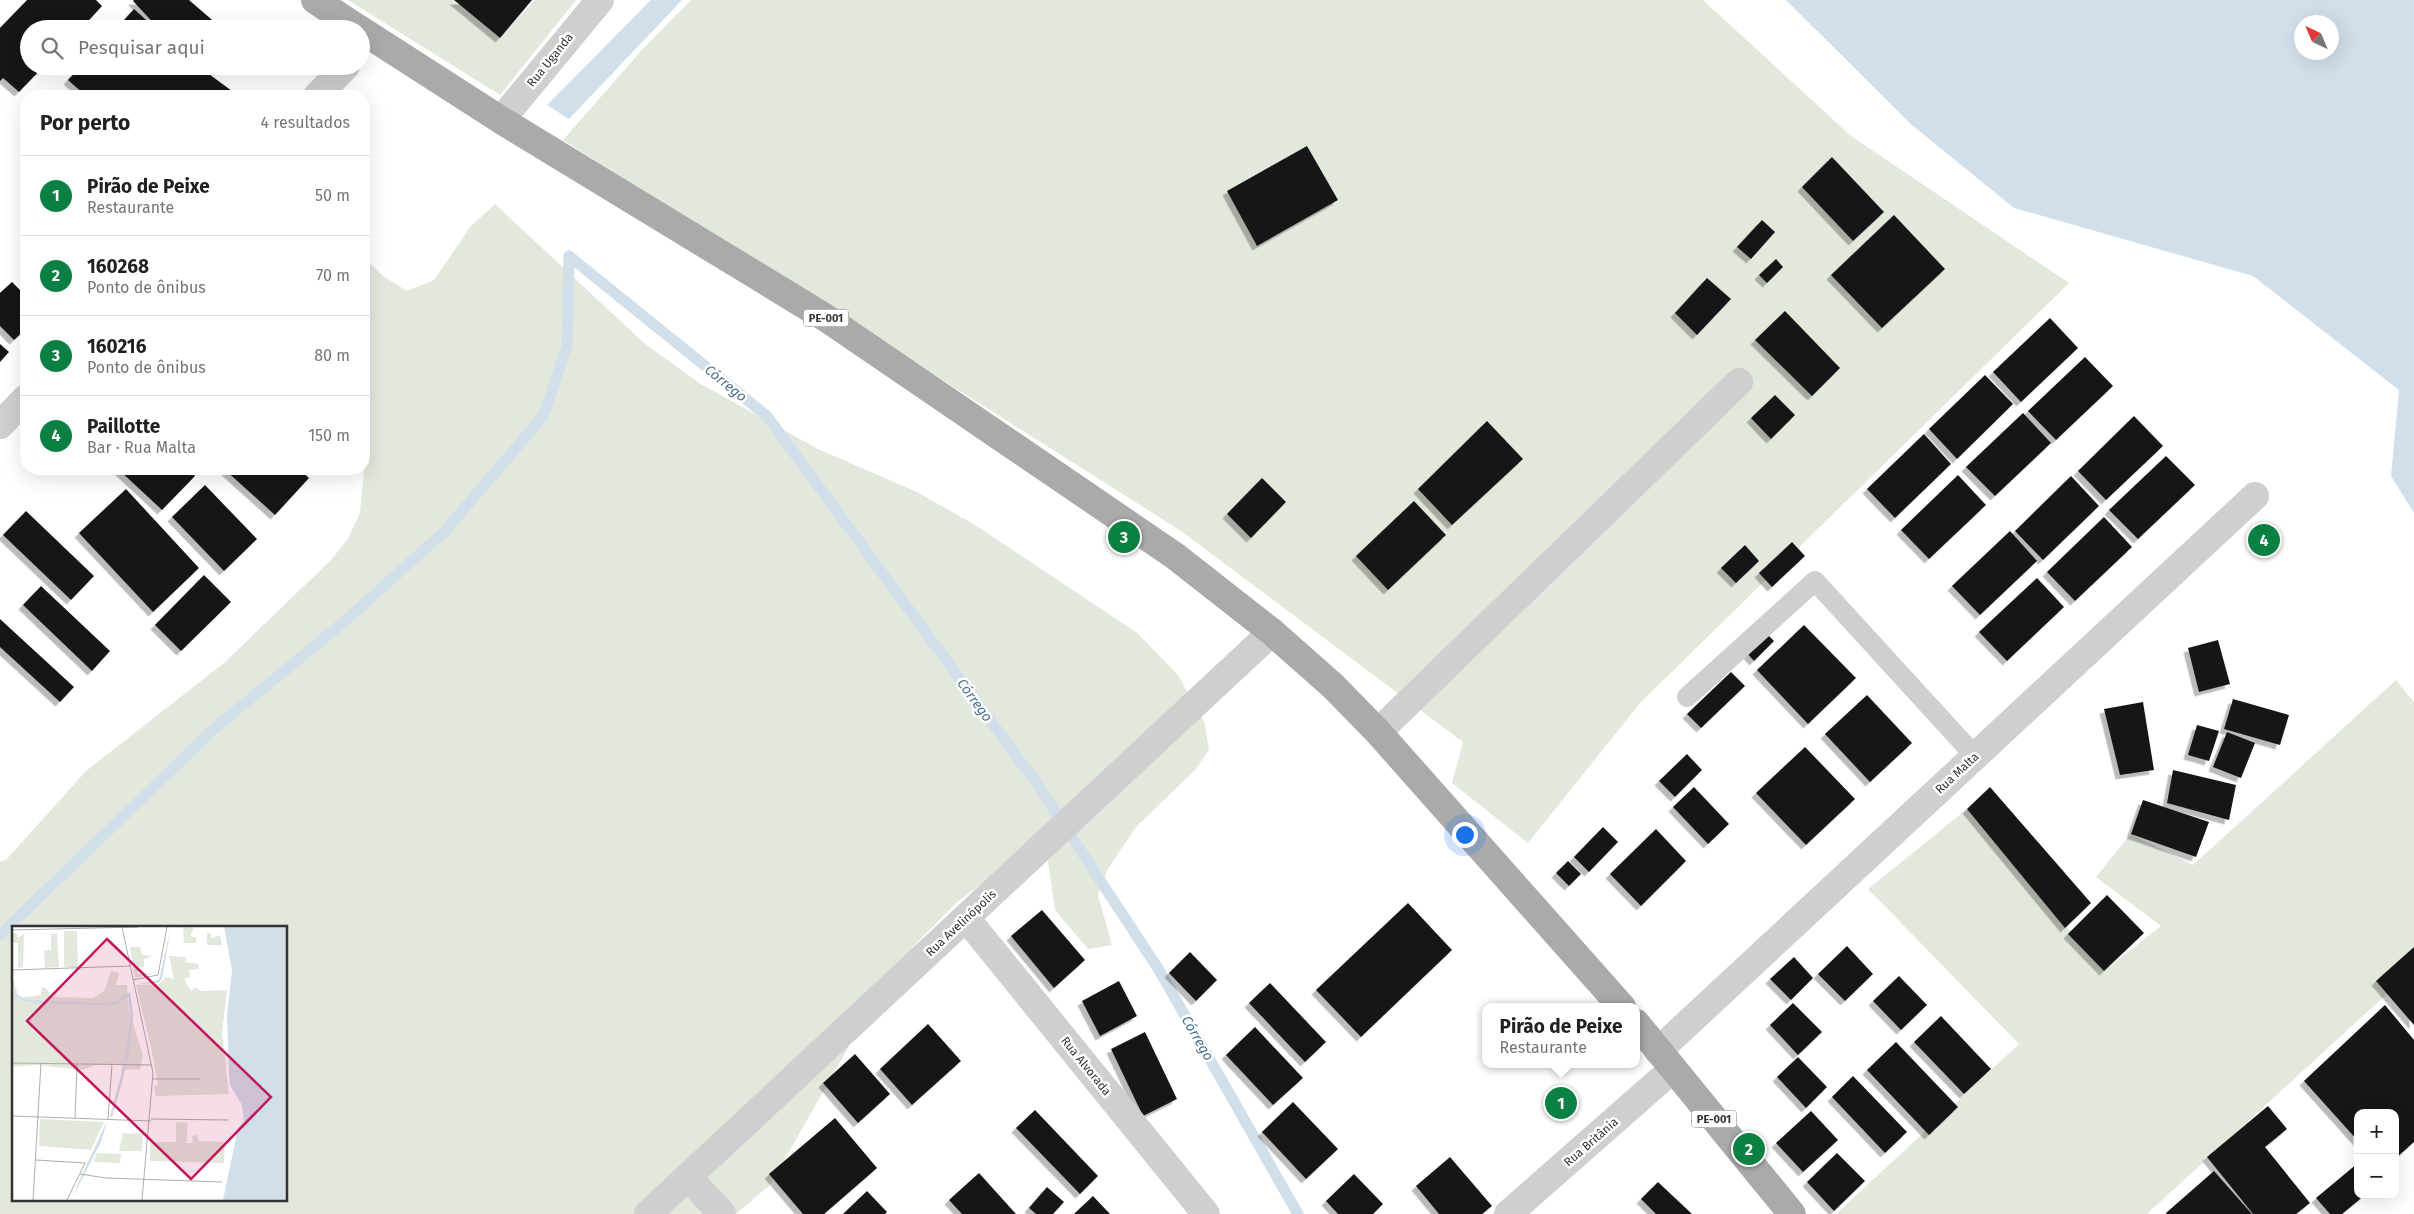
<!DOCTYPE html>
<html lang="pt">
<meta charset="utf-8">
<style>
body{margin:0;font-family:"Fira Sans",sans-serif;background:#f2f2f2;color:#202124}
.controls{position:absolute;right:15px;bottom:15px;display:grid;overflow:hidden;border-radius:10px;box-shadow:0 5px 20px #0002}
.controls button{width:45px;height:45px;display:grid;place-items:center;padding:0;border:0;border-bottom:1px solid #e0e0e0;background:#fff;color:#202124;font:25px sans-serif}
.compass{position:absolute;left:2294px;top:15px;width:45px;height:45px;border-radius:50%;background:#fff;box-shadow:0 5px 20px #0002;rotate:316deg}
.you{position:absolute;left:1464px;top:834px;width:18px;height:18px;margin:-12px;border:4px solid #fff;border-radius:50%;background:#1a73e8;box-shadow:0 0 0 8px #1a73e833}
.badge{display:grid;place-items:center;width:32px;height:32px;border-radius:50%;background:#0b8043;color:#fff;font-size:16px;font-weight:700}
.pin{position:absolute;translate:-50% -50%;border:2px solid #fff;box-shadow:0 1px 5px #0006}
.popup{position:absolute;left:1482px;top:1003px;width:158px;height:65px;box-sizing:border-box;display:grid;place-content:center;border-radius:10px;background:#fff;filter:drop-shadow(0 1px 4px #0005);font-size:16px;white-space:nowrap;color:#757577}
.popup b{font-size:19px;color:#202124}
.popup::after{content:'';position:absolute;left:50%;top:100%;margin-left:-10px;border:10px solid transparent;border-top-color:#fff}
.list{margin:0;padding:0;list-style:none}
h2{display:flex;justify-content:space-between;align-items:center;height:65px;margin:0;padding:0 20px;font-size:21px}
h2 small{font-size:16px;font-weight:400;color:#757577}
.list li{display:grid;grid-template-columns:32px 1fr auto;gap:15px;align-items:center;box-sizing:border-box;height:80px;padding:0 20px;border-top:1px solid #e0e0e0}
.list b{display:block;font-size:19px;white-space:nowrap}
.list p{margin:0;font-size:16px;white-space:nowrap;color:#757577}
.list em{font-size:16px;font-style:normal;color:#757577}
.icon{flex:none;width:28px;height:28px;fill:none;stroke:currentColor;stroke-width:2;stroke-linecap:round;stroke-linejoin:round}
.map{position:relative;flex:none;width:2414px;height:1214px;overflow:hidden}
.search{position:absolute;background:#fff;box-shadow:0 5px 20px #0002;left:20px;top:20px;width:350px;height:55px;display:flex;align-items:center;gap:12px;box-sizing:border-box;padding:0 18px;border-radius:28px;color:#757577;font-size:19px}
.panel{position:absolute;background:#fff;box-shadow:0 5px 20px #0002;left:20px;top:90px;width:350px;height:385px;border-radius:20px}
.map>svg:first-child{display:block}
.green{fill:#e2e8dc;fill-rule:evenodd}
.water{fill:#d1dfea;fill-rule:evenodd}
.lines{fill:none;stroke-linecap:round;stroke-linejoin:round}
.stream{stroke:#d1dfea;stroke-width:11}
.building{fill:#191919;filter:url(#shadow)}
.service{stroke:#cfcfcf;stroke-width:20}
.minor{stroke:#cfcfcf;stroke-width:28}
.primary{stroke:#aaa;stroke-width:28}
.labels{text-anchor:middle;stroke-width:5;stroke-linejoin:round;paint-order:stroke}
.shield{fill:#fff;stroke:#707070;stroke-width:1}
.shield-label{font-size:11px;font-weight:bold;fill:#323232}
.street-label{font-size:12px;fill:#323232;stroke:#fff}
.water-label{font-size:14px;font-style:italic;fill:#486f8d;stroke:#fff}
.inset-river{fill:none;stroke:#d1dfea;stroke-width:2.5}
.inset-road{fill:none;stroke:#adadad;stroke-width:1}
.view{fill:#c2185b;fill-opacity:0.15;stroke:#c2185b;stroke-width:2.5}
.inset-edge{fill:none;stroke:#323232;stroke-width:2.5}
</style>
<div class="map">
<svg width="2414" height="1214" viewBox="0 0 2414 1214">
<defs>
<filter id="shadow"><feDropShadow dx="-4.5" dy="4.5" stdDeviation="0" flood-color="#0004"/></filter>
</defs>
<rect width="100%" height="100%" fill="#fff"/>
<!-- green -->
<g class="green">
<path d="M348,0H454L499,38L535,0H576L500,95Z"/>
<path d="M691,0H1703L1851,136L2069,283L1641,702L1528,843L1452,783L1463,742L1181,531L563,140L641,51Z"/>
<path d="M495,204L644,343L699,383L818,449L917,492L975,525L1137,633L1178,675L1205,724L1209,750L1195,770L1136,827L1107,870L1098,895L1112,945L1088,949L1055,910L1047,855L1019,856L956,903L913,947L860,1017L848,1048L770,1185L736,1214H0V862L6,860L86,771L224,663L331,560L347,540L360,513L366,452L364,438V257L383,276L407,291L434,280L471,226ZM14,928H286V1200H14Z"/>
<path d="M2396,680L2414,702V969L2147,1214H1836L2019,1044L1868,889L1967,809L2104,971L2161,926L2096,877L2131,834L2193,865Z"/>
</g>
<!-- water -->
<g class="water">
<path d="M651,0H682L569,119L547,105Z"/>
<path d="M1786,0H2414V513L2391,476L2399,390L2253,276L2014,208L1912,125ZM2302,22H2332V52H2302Z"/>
</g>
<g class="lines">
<!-- stream -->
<g class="stream">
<path d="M569,256L767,416L1037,784L1159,970L1298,1214"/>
<path d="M0,935L216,727L345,621L445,531L544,415L567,346L569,256"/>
</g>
</g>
<!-- building -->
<g class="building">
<path d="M27,0H96L102,6L81,29H29V66H44L19,92L3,78L0,81V28Z"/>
<path d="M134,0H189L218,25L215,29H159L133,1Z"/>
<path d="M454,0H532L500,38Z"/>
<path d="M134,9L156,29H116Z"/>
<path d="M81,66H198L232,91L227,96H86L68,80Z"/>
<path d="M1307,146L1338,200L1257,246L1227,191Z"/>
<path d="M1832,157L1884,212L1853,241L1802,187Z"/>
<path d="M1894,215L1945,269L1882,328L1831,275Z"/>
<path d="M1762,220L1775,232L1751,259L1737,247Z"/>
<path d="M1776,259L1783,267L1767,283L1759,275Z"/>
<path d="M1707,278L1731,299L1697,335L1675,313Z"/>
<path d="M12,282L26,296V329L14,340L0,326V293Z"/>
<path d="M1785,311L1840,368L1812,396L1755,340Z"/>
<path d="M2050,318L2078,348L2021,402L1993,372Z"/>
<path d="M0,344L9,352L0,362Z"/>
<path d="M2085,357L2113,386L2056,440L2028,411Z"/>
<path d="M1985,375L2013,404L1957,459L1929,429Z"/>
<path d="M1775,395L1795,415L1771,439L1751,418Z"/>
<path d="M2023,413L2051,443L1995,496L1966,467Z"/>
<path d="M2134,416L2163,446L2106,500L2078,471Z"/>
<path d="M1487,421L1523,459L1452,525L1418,489Z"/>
<path d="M1924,434L1951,464L1895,518L1867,489Z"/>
<path d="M2166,456L2195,485L2138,539L2109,510Z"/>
<path d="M118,469H187L195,476L162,510Z"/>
<path d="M224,469H299L309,478L275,515Z"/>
<path d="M1958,475L1986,505L1929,559L1901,530Z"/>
<path d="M2071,476L2099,506L2043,560L2015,531Z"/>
<path d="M1262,478L1286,502L1251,538L1227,514Z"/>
<path d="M205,485L257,539L224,571L172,517Z"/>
<path d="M126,489L199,568L153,612L79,533Z"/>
<path d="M1414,501L1446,535L1388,590L1356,556Z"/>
<path d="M26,511L94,576L71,600L3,535Z"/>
<path d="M2104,517L2132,547L2075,601L2047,572Z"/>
<path d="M2010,531L2037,561L1980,615L1952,586Z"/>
<path d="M1792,542L1805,556L1772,587L1759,573Z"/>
<path d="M1745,545L1759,561L1736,583L1721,568Z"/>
<path d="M204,575L231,602L181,651L155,625Z"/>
<path d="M2037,578L2064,607L2007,661L1979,632Z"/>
<path d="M41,586L110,651L92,671L23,605Z"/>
<path d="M0,619L74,687L60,702L0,647Z"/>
<path d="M1804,625L1856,678L1808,724L1757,670Z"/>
<path d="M1766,633L1774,641L1754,661L1746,652Z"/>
<path d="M2218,640L2230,684L2199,692L2188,648Z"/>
<path d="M1731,672L1745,686L1701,728L1687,714Z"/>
<path d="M1867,695L1912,743L1870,782L1825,734Z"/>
<path d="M2233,699L2289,715L2280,745L2224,729Z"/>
<path d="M2143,702L2154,770L2120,775L2104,709Z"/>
<path d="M2197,725L2219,731L2209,761L2188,755Z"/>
<path d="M2227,732L2255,743L2241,778L2213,767Z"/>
<path d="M1805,747L1855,799L1806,845L1756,793Z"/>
<path d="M1687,754L1702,770L1675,797L1659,781Z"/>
<path d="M2173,770L2236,785L2229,820L2167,803Z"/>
<path d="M1694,787L1729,824L1708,844L1673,807Z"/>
<path d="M1990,787L2091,903L2065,928L1967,809Z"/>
<path d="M2143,800L2209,822L2196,857L2131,834Z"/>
<path d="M1603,827L1618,842L1589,872L1574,857Z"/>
<path d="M1656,829L1686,861L1641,906L1610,874Z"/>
<path d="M1568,861L1581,874L1569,886L1556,873Z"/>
<path d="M2107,895L2144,933L2104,971L2068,934Z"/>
<path d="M1408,903L1452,950L1361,1037L1316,990Z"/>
<path d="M1042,910L1085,960L1054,988L1011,936Z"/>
<path d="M1847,946L1873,974L1845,1001L1818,974Z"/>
<path d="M2414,947V1025L2376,981Z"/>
<path d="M1190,952L1217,980L1196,1001L1169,973Z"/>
<path d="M1794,957L1813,978L1791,1000L1770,979Z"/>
<path d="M1899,976L1927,1005L1901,1030L1873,1001Z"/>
<path d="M1119,981L1137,1016L1100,1036L1082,1001Z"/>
<path d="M1270,983L1326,1042L1305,1062L1249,1003Z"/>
<path d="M1793,1003L1822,1032L1798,1055L1770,1025Z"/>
<path d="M2385,1005L2414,1040V1142L2395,1159V1113H2358V1141L2304,1081Z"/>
<path d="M1941,1016L1991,1069L1964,1094L1914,1042Z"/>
<path d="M928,1024L961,1061L912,1105L880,1069Z"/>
<path d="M1255,1027L1303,1078L1273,1105L1226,1055Z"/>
<path d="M1145,1032L1177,1099L1143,1116L1111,1049Z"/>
<path d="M1896,1042L1958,1107L1929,1135L1867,1070Z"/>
<path d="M855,1054L890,1094L858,1123L823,1083Z"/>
<path d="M1798,1057L1827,1087L1806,1108L1777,1077Z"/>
<path d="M1853,1076L1907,1132L1885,1153L1832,1097Z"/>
<path d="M1293,1102L1338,1149L1306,1179L1262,1132Z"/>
<path d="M2268,1106L2287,1129L2265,1147L2310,1203L2296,1214H2253L2207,1157Z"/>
<path d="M1035,1110L1098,1176L1080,1194L1016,1128Z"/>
<path d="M1811,1111L1838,1140L1803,1172L1776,1143Z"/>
<path d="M835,1118L877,1168L824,1214H803L769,1174Z"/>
<path d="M1837,1153L1865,1181L1834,1211L1807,1182Z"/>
<path d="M1450,1157L1492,1206L1482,1214H1439L1416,1186Z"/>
<path d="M2358,1163V1195H2365L2342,1214H2330L2316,1198Z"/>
<path d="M2214,1171L2252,1214H2167L2166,1213Z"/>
<path d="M979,1173L1016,1214H962L949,1200Z"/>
<path d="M1354,1174L1383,1204L1373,1214H1338L1326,1201Z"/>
<path d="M1658,1182L1692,1214H1656L1641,1199Z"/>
<path d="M1047,1187L1064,1202L1053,1214H1036L1029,1208Z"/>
<path d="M867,1191L887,1212L885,1214H843Z"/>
<path d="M1093,1196L1110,1214H1074Z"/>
</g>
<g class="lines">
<!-- service -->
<path class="service" d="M1687,697L1815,581L1975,756"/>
<!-- minor -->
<g class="minor">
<path d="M317,96L346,66"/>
<path d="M501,120L600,0"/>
<path d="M0,425L26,398"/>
<path d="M1378,732L1739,382"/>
<path d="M966,918L1206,1214"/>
<path d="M1658,1051L2255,496"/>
<path d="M688,1177L722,1214"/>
<path d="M648,1214L1272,632"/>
<path d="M1508,1214L1673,1069"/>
</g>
<!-- primary -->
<g class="primary">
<path d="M315,0L359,29"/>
<path d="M361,30L501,120L826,318L1175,556L1272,632L1333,686L1378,732L1622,1007"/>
<path d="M1636,1023L1792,1214"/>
</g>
</g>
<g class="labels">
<!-- shield labels -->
<g class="shield">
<rect x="803.5" y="309.5" width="45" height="17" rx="4"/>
<rect x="1691.5" y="1110.5" width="45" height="17" rx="4"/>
</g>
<g class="shield-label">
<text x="826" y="322">PE-001</text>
<text x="1714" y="1123">PE-001</text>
</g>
<!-- street labels -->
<g class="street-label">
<text transform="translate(550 60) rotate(-51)" y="4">Rua Uganda</text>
<text transform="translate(1957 773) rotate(-43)" y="4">Rua Malta</text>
<text transform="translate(961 923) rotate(-43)" y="4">Rua Avelinópolis</text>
<text transform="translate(1086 1066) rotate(51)" y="4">Rua Alvorada</text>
<text transform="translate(1591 1142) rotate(-41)" y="4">Rua Britânia</text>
</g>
<!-- water labels -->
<g class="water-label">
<text transform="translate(726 383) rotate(39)" y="5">Córrego</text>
<text transform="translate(975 700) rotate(54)" y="5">Córrego</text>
<text transform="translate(1198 1038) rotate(60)" y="5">Córrego</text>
</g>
</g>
<!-- overview -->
<g transform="translate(12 926)">
<rect width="275" height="275" fill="#fff"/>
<path d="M171,1L182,2L178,10L184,12V17H172ZM52,5H65L66,41H52ZM0,7H5V12L12,8L11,41L6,42V17H0ZM45,7L47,41L33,42L32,24H39V8ZM195,7H199V12L208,9L210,19H195ZM118,21H128L130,29L141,30L132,33V41L126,42V48L145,47L123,52ZM157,30L175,31L173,36L186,38L187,43L177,44L178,51L172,53L179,65L183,61L189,65L215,64L210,107L217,168L144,170L142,161L146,159L140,126L124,59L147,58L154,51L162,53ZM99,45L107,47L104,59H115L117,84L131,130L128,143L113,144L109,150L110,139H84L70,144L25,139L0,141V50L7,72L29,69L30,61L35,63L39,71L81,72L92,65ZM28,193L92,196L79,224L27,220ZM164,196L176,197L174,217H181L180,210L185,209L187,215L213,216L212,237L138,235V216H164ZM111,207L131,208L130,225H107ZM85,227L109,228L108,237L81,236Z" fill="#e2e8dc"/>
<path d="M159,1L150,53L146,57L126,58L147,54ZM212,1H275V274H211L226,202L232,196L230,179L218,159L217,147L215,90L220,44ZM95,195L89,216L59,274L69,251Z" fill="#d1dfea"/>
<path class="inset-river" d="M0,67L13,74L29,76L90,78L105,77L116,68M114,136L120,91L117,67M99,191L113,140"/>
<path class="inset-road" d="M110,1L141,147L130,274M0,4L126,1M0,44L118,40M121,54L146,49L155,1M0,137L140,139M141,153H188M0,190L139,195M63,192L65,138M96,193L100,138M139,193L216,194M24,234L73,237L55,274M68,248L94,252L210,256M21,274L29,137"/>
<path class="view" d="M95,13L259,171L179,253L15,95Z"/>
<rect width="275" height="275" class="inset-edge"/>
</g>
</svg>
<div class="controls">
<button>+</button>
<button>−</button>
</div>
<svg class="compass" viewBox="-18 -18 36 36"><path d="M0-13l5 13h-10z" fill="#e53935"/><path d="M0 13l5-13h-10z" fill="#757577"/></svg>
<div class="you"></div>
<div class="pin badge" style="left:1561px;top:1103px">1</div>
<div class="popup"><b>Pirão de Peixe</b>Restaurante</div>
<div class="pin badge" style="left:1749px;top:1149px">2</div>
<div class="pin badge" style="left:1124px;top:537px">3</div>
<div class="pin badge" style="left:2264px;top:540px">4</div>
<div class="search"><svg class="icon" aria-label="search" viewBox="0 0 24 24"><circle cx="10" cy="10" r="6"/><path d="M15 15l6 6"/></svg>Pesquisar aqui</div>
<section class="panel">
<h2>Por perto<small>4 resultados</small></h2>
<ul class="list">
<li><span class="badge">1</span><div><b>Pirão de Peixe</b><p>Restaurante</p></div><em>50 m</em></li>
<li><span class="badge">2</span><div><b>160268</b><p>Ponto de ônibus</p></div><em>70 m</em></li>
<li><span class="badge">3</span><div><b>160216</b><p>Ponto de ônibus</p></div><em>80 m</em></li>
<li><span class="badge">4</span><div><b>Paillotte</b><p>Bar · Rua Malta</p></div><em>150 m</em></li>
</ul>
</section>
</div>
